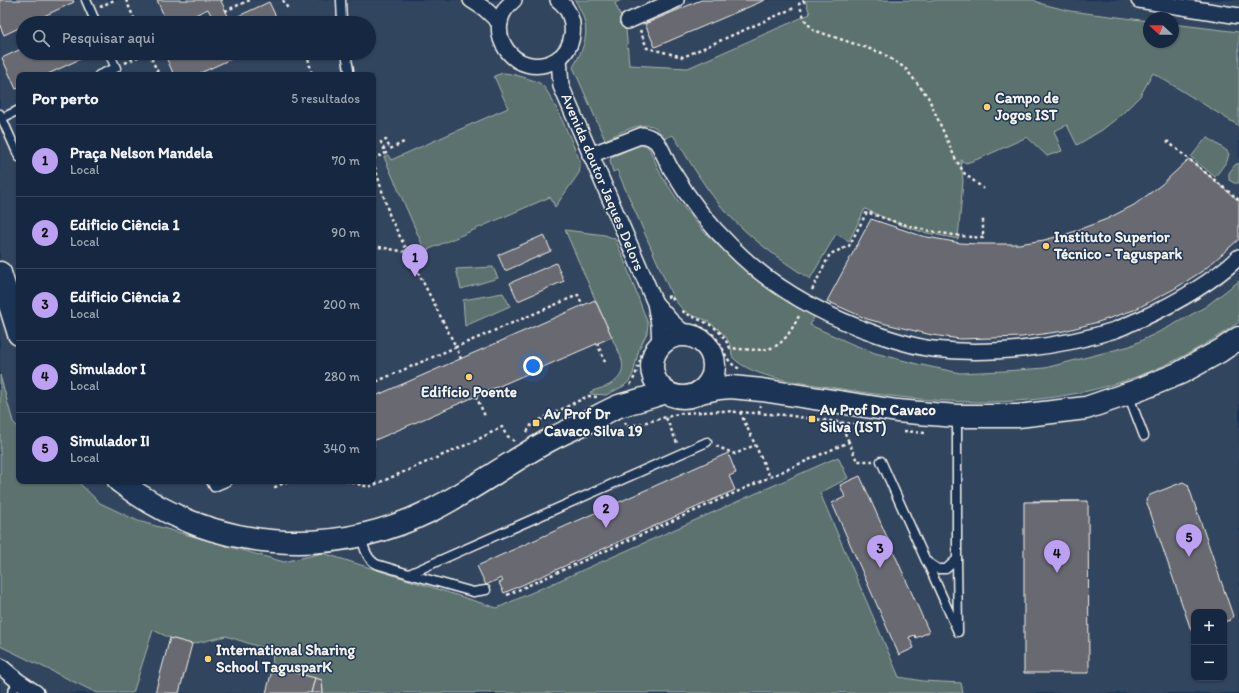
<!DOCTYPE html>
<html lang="pt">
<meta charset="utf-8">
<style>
body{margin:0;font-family:Itim,sans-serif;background:#1f3048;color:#f1f3f6}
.controls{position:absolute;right:12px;bottom:12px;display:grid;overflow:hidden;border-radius:8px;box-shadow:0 1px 3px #0004}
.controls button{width:36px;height:36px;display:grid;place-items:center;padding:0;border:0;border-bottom:1px solid #35445a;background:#162841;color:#f1f3f6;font:20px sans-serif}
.compass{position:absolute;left:1143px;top:12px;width:36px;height:36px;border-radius:50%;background:#162841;box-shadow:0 1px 3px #0004;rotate:292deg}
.you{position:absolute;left:533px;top:366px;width:14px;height:14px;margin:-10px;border:3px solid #fff;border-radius:50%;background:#1a73e8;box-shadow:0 0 0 6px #1a73e833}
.badge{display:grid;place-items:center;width:26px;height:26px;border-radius:50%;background:#bca0f2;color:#111;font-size:13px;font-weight:700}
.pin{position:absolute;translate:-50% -33px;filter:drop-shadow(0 1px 2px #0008)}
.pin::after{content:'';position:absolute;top:21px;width:14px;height:12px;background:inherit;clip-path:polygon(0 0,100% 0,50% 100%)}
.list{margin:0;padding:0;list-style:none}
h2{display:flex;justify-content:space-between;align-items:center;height:52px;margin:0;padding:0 16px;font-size:17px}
h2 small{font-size:13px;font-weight:400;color:#9ea6b1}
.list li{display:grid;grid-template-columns:26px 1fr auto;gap:12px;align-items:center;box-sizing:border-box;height:72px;padding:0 16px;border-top:1px solid #35445a}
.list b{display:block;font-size:15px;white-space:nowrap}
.list p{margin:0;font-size:13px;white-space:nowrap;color:#9ea6b1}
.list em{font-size:13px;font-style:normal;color:#9ea6b1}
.icon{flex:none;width:22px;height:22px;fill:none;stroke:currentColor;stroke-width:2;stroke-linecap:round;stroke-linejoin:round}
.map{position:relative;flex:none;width:1239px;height:693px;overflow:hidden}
.search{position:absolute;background:#162841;box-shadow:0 1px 3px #0004;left:16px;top:16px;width:360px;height:44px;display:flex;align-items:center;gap:10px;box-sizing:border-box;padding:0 14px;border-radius:22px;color:#9ea6b1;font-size:15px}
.panel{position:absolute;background:#162841;box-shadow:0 1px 3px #0004;left:16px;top:72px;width:360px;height:412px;border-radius:8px}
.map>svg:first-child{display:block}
.built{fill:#33455f;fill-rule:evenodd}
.green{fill:#5b726e;stroke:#a8b2ab}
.building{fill:#676971;stroke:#f4f1e8}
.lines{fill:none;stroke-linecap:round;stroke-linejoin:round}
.service-casing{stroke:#f4f1e8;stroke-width:11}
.minor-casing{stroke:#f4f1e8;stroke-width:18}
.secondary-casing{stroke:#f4f1e8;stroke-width:25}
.path{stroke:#f4f1e8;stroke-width:2.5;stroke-dasharray:3 3;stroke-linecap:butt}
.service{stroke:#1d3557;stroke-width:8}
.minor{stroke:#1d3557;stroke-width:15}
.secondary{stroke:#1d3557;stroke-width:22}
.poi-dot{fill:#ffd166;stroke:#1d3557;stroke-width:1.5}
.labels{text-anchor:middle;stroke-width:3;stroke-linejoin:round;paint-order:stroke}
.poi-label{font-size:15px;font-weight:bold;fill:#f4f1e8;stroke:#1d3557;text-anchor:start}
.street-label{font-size:15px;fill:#f4f1e8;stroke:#1d3557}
</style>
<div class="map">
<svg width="1239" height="693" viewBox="0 0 1239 693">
<rect width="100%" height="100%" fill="#1d3557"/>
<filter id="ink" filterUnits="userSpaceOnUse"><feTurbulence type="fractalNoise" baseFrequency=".025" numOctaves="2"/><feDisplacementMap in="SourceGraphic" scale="8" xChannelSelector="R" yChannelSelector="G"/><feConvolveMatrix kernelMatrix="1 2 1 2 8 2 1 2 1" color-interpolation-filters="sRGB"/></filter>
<g filter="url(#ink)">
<!-- built -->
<path class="built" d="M0,0H1239V693H0ZM1149,18H1173V42H1149ZM23,23H369V53H23ZM19,75H373V481H19ZM1194,612H1224V678H1194Z"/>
<!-- green -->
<g class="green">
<path d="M575,0H621L615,3L626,29L629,65L688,68L810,14L805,0H1034L1042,4L1070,11L1149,21V42H1173V24L1239,32V126L1153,73L1140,96L1121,115L1102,130L1077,145L1067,125L1054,131L1062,151L1047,156L1027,137L981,158L966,163L961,160L963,181L958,239L922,232L898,224L865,209L849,241L836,234L810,279C777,258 744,234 719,204C701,182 688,158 673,135L663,139C661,136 659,130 656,128C644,119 617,134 605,140L573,67C588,41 591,27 575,0Z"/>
<path d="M503,73C511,73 535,80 541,84C552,93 573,145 580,161V168L579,173L555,207L550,197L425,251L384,157L388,155L391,160L508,108L494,76Z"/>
<path d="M1207,137L1227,151L1229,154L1227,161L1215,177L1191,157Z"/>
<path d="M639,145H645L649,148L661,175L679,202L705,233L724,250L789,303L815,316L810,325L852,344L875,353L917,364L960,373L1004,371L1045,368L1130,346L1169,327L1205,307L1239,281V322C1109,415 980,412 829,387C799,382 754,379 732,357L731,346L726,337L718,329L706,320L691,315L683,310L673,298L617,170L613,172L610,161L611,158L614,156Z"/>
<path d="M1239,163V183H1234L1229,180V173L1235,165Z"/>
<path d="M565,230L605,235L615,239L623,257L648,324L647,333L639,349L633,374L630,380L624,386L606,395L591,394L590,392C597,389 608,387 614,382C627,373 623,358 616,347Z"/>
<path d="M493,267L498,278L461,289L456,269Z"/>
<path d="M503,293L510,306L465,326L463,300Z"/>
<path d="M0,375L13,422L19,428V481H77L100,503L138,521L284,562L323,553L497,608L838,457L848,478L820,493L899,677L923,681L961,683L963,693H323L322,680L273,667L272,651L226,636L192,644L170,638L153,630L133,693H97L0,646Z"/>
</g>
<!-- building -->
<g class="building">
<path d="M0,0H73L74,2L29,23H23V26L4,35L0,26Z"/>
<path d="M157,0H223L221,1L230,20L269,2L279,23H215L208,9L178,23H167Z"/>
<path d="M701,0H765L655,47L645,24Z"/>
<path d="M23,48V53H93L46,75H19V88L16,89L2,58Z"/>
<path d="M164,53H244L196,75H174Z"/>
<path d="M1189,159L1239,201V239L1204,270L1174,289L1134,310L1098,322L1064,331L1022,337L960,339L932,335L886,324L867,319L827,301L871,219L922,236L960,243L977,244H1019L1044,240L1067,234L1107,219L1134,205L1161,185Z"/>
<path d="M544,235L551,251L505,271L498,255Z"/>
<path d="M556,263L564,281L518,301L510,283Z"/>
<path d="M595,300L612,337L373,441V397Z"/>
<path d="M728,453L736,473L729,476L735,490L504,593L499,583L503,581L501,578L486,585L477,566Z"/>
<path d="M860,476L929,632L916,638L915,635L909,637L914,648L899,655L832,503L845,497L840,485Z"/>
<path d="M1183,482L1188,485L1233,616L1230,620L1224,622V612H1194V632L1191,630L1146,500L1150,495Z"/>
<path d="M1033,501H1080L1081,644L1035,645Z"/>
<path d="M1088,501L1089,673H1024V502Z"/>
<path d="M170,638L192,644L179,693H155Z"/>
<path d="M273,667L315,678L311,693H266Z"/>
<path d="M315,678L322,680L323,693H311Z"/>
</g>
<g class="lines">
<defs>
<g id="service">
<path d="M86,0L96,23"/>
<path d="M341,0L342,23"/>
<path d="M346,53L349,70"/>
<path d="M99,75L116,68L109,53"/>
<path d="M0,114L19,157"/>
<path d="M2,118L19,110"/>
<path d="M1128,394L1144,436"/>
<path d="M881,461L926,561L938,569H946L957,559V417"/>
<path d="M211,481L214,487L228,481"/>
<path d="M361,536C364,547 366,558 376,564L409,574L707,442"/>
<path d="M927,562L958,632L957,559"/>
<path d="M409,574L473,592L486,590"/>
<path d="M12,693L18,681"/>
</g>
<g id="minor">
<path d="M471,0L485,9L500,23"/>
<path d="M514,0C478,28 515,83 556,60C565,55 571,45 572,35C574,22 569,8 558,0"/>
<path d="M1139,0L1239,16"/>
<path d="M628,21L676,0"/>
<path d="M559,58L561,86L655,303L659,324L660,345"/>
<path d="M590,155L643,135C648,136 652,138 656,141C663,149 666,163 673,172C689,199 709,225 732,247C772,288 824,316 879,335C897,341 915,347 933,349C990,356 1061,347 1115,330C1124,327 1132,322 1141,319C1176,303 1211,283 1239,257"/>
<path d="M656,304L670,320L686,335"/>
<path d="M0,666L18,681L36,693"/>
</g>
<g id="secondary">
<path d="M0,273L19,334"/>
<circle cx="683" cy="366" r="31"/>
<path d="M700,392L719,388L731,387L762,390L897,411L931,414L957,416H1018L1086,408L1136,391L1180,373L1220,351L1239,338"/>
<path d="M119,481C210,551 329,561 432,510C472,490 507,464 546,442C560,434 575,428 589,421C599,416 609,410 619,406C634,401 650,398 665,392"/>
</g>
</defs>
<!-- service casing -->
<use href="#service" class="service-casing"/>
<!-- minor casing -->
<use href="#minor" class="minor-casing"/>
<!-- secondary casing -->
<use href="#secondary" class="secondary-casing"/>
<!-- path -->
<g class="path">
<path d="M126,0L136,23"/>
<path d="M283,0L288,9"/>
<path d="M803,0L804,2L799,4L805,20L813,30L882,53L905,68L928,97L956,160L965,174L984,189"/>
<path d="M100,7L114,0"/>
<path d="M225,11L250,0"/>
<path d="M199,23L212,17"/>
<path d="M640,30L647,48L683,57L794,8"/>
<path d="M149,53L159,75"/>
<path d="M307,53L312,75"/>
<path d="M125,63L146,53"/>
<path d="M1167,141L1239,200"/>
<path d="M373,159L386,153L381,142L386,140L390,149L404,142"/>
<path d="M373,161L390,217L456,347L373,383"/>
<path d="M373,246L407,252"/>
<path d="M812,290L830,254L849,246L867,212C907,227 940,235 983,238V219"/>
<path d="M667,297L671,296L675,303"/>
<path d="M682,311C706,325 716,321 730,348C772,352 780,353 800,314"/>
<path d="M696,325C703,328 710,331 715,337C726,349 724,362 740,369"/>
<path d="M597,343L605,362"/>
<path d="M461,359L456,347L578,295L583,306"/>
<path d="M630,385C639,372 639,357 646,344"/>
<path d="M476,396L485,416"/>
<path d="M740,412L770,477L849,442L857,461H873"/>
<path d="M759,413L760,405"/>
<path d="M666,418L678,445"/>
<path d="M625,422L627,427L682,413L723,411L784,415L869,426"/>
<path d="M840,422L849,442"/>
<path d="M904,431L925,433L927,431"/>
<path d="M527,432L532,424L588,396L597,397"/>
<path d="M373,443L374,446L373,448"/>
<path d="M716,446L735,454L755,445"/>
<path d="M272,481L275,487L288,481"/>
<path d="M346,481L369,487L473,442L502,427L506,435L514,441"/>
<path d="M507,595L770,477"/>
</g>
<!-- service -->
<use href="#service" class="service"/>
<!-- minor -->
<use href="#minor" class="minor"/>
<!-- secondary -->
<use href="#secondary" class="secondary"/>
</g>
</g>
<!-- markers -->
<g class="poi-dot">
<circle cx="987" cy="107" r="4"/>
<circle cx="1046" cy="246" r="4"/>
<circle cx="469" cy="377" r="4"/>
<rect x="808" y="415" width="8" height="8" rx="2"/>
<rect x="532" y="419" width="8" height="8" rx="2"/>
<circle cx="208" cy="659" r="4"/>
</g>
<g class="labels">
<!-- poi labels -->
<g class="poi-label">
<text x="995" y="103">Campo de<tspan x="995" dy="17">Jogos IST</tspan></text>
<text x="1054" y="242">Instituto Superior<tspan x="1054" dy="17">Técnico - Taguspark</tspan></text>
<text x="469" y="397" text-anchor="middle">Edifício Poente</text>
<text x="820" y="415">Av Prof Dr Cavaco<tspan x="820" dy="17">Silva (IST)</tspan></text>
<text x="544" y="419">Av Prof Dr<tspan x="544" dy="17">Cavaco Silva 19</tspan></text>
<text x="216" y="655">International Sharing<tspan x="216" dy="17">School TagusparK</tspan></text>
</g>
<!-- street labels -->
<g class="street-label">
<text transform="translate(603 182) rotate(67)" y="5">Avenida doutor Jaques Delors</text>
</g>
</g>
</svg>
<div class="controls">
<button>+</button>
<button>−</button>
</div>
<svg class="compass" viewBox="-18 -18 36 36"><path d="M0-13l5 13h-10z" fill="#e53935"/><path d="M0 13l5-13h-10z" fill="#9ea6b1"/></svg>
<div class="you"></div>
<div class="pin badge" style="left:415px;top:277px">1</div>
<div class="pin badge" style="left:606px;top:528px">2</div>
<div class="pin badge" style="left:880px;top:568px">3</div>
<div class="pin badge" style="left:1057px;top:573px">4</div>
<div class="pin badge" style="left:1189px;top:557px">5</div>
<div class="search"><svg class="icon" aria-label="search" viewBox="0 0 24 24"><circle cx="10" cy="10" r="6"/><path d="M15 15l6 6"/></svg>Pesquisar aqui</div>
<section class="panel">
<h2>Por perto<small>5 resultados</small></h2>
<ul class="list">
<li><span class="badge">1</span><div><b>Praça Nelson Mandela</b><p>Local</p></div><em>70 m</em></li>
<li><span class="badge">2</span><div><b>Edificio Ciência 1</b><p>Local</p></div><em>90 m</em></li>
<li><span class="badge">3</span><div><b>Edificio Ciência 2</b><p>Local</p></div><em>200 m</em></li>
<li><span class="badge">4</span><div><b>Simulador I</b><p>Local</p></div><em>280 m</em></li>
<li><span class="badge">5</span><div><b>Simulador II</b><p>Local</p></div><em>340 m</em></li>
</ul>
</section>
</div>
